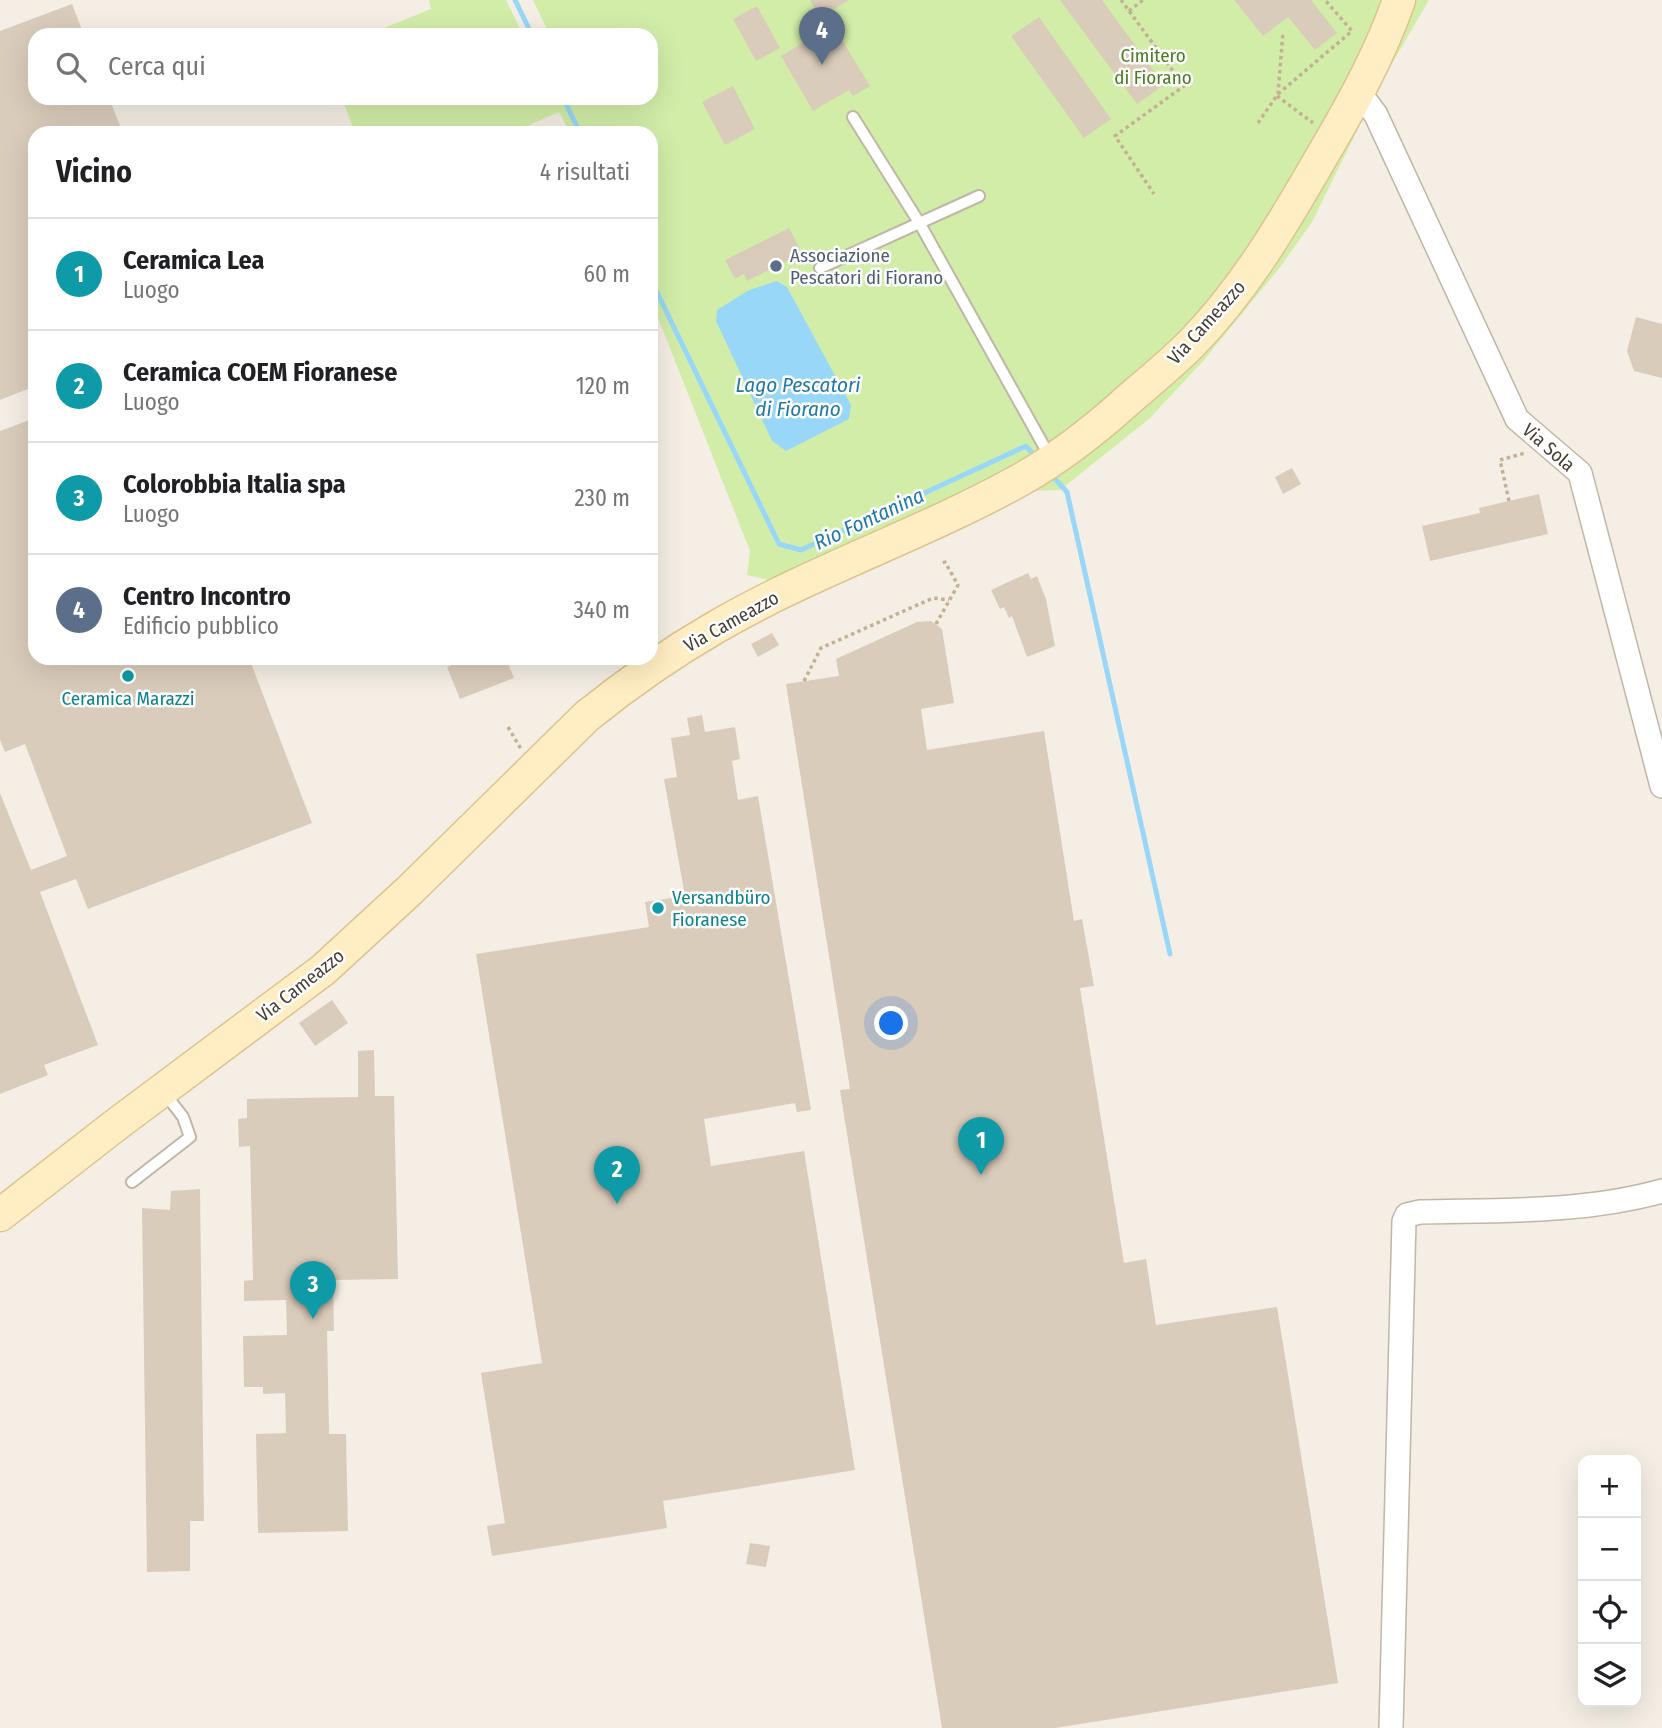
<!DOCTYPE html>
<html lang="it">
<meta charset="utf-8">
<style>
body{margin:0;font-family:"Fira Sans Condensed",sans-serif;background:#f2f2f2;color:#202124}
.controls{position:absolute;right:21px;bottom:21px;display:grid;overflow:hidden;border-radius:14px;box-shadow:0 7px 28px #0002}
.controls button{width:63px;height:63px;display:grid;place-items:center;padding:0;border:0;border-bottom:2px solid #e0e0e0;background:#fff;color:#202124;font:35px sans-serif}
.you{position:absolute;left:892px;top:1024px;width:24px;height:24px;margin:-18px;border:5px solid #fff;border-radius:50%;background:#1a73e8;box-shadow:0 0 0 10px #1a73e833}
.badge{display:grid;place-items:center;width:46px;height:46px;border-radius:50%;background:#ff2610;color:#fff;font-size:23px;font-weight:700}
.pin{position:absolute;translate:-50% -58px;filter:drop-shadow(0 2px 4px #0008)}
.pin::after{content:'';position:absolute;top:37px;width:24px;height:21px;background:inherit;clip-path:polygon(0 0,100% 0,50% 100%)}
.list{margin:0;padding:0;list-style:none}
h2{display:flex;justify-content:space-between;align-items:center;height:91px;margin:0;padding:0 28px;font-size:30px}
h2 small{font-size:23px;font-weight:400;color:#757577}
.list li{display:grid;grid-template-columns:46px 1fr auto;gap:21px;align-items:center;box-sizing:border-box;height:112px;padding:0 28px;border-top:2px solid #e0e0e0}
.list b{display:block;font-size:26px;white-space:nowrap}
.list p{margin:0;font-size:23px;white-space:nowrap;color:#757577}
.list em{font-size:23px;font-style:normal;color:#757577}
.icon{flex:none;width:38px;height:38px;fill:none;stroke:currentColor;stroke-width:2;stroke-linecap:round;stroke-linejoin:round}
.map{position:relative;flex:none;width:1662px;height:1728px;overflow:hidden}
.search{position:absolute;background:#fff;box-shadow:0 7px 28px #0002;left:28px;top:28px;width:630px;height:77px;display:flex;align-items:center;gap:18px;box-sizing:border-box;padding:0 24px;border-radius:21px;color:#757577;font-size:26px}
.panel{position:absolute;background:#fff;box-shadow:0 7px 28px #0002;left:28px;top:126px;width:630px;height:539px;border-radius:21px}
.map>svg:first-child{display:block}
.green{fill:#d2eda8}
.water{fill:#99d7f8}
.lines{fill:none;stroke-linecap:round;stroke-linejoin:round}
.stream{stroke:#99d7f8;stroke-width:5}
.building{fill:#daccbb}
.lane-casing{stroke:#c0b6a6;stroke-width:14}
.street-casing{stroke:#c0b6a6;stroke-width:26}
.secondary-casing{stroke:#dcc490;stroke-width:35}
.path{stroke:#c4b195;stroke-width:3.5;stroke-dasharray:3.5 3.5;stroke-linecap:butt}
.lane{stroke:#fff;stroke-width:10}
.street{stroke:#fff;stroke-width:23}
.secondary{stroke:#ffedc3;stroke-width:32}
.service-dot{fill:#5c6f8a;stroke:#fff;stroke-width:2.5}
.culture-dot{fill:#0f9aa8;stroke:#fff;stroke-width:2.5}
.labels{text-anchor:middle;stroke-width:5;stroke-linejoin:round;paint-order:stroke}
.park-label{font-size:19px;fill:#497f20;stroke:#fff}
.service-label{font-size:19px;fill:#4e5e75;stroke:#fff;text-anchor:start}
.street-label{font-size:19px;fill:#473e33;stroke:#fff}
.culture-label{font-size:19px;fill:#0d838f;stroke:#fff}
.water-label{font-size:21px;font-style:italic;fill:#1f79ad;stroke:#fff}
</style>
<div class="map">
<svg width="1662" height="1728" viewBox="0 0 1662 1728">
<rect width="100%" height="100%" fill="#f4eee4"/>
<!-- green -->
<g class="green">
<path d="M429,0H506L523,35H367L431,9Z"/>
<path d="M533,0H1429L1380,84L1312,222L1281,266L1204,360L1149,419L1060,490L997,492L801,587L747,575L750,551L651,300V133H570L559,112L511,133H355L342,98H651V35H550Z"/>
</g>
<!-- water -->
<path class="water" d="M777,281L787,287L851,405L849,419L786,451L772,441L716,321L717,310L749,290Z"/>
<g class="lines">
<!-- stream -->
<g class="stream">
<path d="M515,0L532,35"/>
<path d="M563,98L580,133"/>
<path d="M651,280L779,544L801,550L1026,446L1032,453"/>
<path d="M1054,478L1067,492L1170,954"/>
</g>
</g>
<!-- building -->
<g class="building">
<path d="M810,0H849L820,17Z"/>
<path d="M1060,0H1102L1164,85L1137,104Z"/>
<path d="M1234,0H1311L1337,33L1315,50L1288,17L1263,36Z"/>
<path d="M72,4L84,35H35V98H109L123,133H35V386L0,400V31Z"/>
<path d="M757,6L780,48L756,61L733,19Z"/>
<path d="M1039,17L1111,119L1084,138L1011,36Z"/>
<path d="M833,25L870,86L853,96L849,90L813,111L781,56Z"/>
<path d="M733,86L755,129L725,145L702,102Z"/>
<path d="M789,228L800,249L791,254L793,258L747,281L744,274L735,279L725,260Z"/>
<path d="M1636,317L1662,324V378L1634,371L1627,351Z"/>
<path d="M35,418V658H249L312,823L88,909L76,879L40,892L98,1045L44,1065L48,1075L0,1094V793L31,870L67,856L25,744L5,752L0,740V431Z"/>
<path d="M1292,468L1301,484L1283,494L1275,477Z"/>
<path d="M1539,494L1548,534L1430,561L1422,526L1480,513L1479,508Z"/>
<path d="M1028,573L1031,579L1037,576L1046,599L1055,646L1027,657L1012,616L1009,618L1004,607L1000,609L991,590Z"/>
<path d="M931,621L942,629L954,703L921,709L927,750L1044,731L1074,921L1082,919L1094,986L1080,988L1124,1263L1146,1259L1156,1325L1277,1307L1338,1683L1055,1728H942L840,1090L850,1089L786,684L839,676L836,659L917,622Z"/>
<path d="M772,633L779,645L758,657L751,644Z"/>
<path d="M470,658H506L514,678L460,699L447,667Z"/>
<path d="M702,715L705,732L735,727L740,759L732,761L738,800L758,796L811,1110L797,1112L795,1103L704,1119L711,1166L804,1151L855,1470L663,1501L667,1528L492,1556L487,1526L505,1523L481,1373L542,1363L476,954L649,927L645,902L685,896L664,779L677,777L671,738L690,735L687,718Z"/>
<path d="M332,1000L348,1023L315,1046L299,1023Z"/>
<path d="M374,1050L375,1096H394L398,1279L333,1280L334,1331H327L329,1434H346L348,1531L258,1533L256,1434L286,1433L285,1393L263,1394V1387H244L243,1336L287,1335L286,1300L244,1301V1281L253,1280L250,1146L239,1147L238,1119L247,1118V1099L358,1097V1051Z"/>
<path d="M200,1189L204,1521H190V1571L147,1572L142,1208L170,1210L171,1191Z"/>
<path d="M750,1543L770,1546L766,1567L746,1564Z"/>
</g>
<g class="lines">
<defs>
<g id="lane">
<path d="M853,117L920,224L1050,457"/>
<path d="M820,268L979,196"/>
<path d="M132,1182L190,1137L183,1117L163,1091"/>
</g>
<g id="street">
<path d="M1356,97L1368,104L1376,115L1517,419L1580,473L1662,786"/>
<path d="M1391,1728L1404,1221L1407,1215L1420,1212C1501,1210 1583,1213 1662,1191"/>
</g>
<path id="secondary" d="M0,1215L117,1124L323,970L410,890L587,716C628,683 671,653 716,627C814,570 921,535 1020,480C1059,458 1095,430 1128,400C1149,382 1171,364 1191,344C1245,289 1284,222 1322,156C1352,105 1380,55 1399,0"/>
</defs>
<!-- lane casing -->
<use href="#lane" class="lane-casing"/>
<!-- street casing -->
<use href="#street" class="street-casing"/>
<!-- secondary casing -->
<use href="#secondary" class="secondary-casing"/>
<!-- path -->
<g class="path">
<path d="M1121,0L1184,86L1115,136L1154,194"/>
<path d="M1129,11L1143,0"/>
<path d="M1278,94L1352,31L1325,0"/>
<path d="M1277,96L1313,123"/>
<path d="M1258,123L1278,94L1283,32"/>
<path d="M1509,501L1500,460L1525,453"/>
<path d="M936,624L958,585L945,562L940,564"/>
<path d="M804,681L821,648L933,598L949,600"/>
<path d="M508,727L521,749"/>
</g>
<!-- lane -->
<use href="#lane" class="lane"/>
<!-- street -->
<use href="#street" class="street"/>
<!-- secondary -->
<use href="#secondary" class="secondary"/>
</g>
<!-- markers -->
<circle class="service-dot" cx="776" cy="266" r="7"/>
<g class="culture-dot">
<circle cx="128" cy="676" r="7"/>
<circle cx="658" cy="908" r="7"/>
</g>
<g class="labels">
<!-- park labels -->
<g class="park-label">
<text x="1153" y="62">Cimitero<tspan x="1153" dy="22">di Fiorano</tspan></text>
</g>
<!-- service labels -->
<g class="service-label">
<text x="790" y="262">Associazione<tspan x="790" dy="22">Pescatori di Fiorano</tspan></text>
</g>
<!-- street labels -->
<g class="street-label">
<text transform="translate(1206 322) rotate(-48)" y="7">Via Cameazzo</text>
<text transform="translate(1549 447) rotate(41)" y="7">Via Sola</text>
<text transform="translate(731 621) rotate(-29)" y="7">Via Cameazzo</text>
<text transform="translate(300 985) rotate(-38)" y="7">Via Cameazzo</text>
</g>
<!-- culture labels -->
<g class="culture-label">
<text x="128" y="705">Ceramica Marazzi</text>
<text x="672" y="904" text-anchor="start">Versandbüro<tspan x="672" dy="22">Fioranese</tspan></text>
</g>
<!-- water labels -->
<g class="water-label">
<text x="798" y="392">Lago Pescatori<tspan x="798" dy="24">di Fiorano</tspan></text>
<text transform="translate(869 519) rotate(-25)" y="7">Rio Fontanina</text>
</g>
</g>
</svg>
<div class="controls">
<button>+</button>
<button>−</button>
<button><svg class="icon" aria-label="locate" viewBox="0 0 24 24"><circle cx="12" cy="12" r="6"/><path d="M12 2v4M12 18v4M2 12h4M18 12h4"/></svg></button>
<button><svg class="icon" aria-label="layers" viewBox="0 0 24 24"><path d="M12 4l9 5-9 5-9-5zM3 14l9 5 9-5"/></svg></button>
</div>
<div class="you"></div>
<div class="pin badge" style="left:981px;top:1175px;background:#0f9aa8">1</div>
<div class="pin badge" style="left:617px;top:1204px;background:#0f9aa8">2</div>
<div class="pin badge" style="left:313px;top:1319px;background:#0f9aa8">3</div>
<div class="pin badge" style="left:822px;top:65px;background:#5c6f8a">4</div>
<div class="search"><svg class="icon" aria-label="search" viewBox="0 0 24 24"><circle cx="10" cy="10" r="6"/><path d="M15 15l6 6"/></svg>Cerca qui</div>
<section class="panel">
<h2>Vicino<small>4 risultati</small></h2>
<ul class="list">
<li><span class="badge" style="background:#0f9aa8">1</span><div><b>Ceramica Lea</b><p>Luogo</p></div><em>60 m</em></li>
<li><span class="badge" style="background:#0f9aa8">2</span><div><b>Ceramica COEM Fioranese</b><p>Luogo</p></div><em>120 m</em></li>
<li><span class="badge" style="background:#0f9aa8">3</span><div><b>Colorobbia Italia spa</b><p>Luogo</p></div><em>230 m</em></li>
<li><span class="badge" style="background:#5c6f8a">4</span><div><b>Centro Incontro</b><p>Edificio pubblico</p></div><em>340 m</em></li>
</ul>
</section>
</div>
